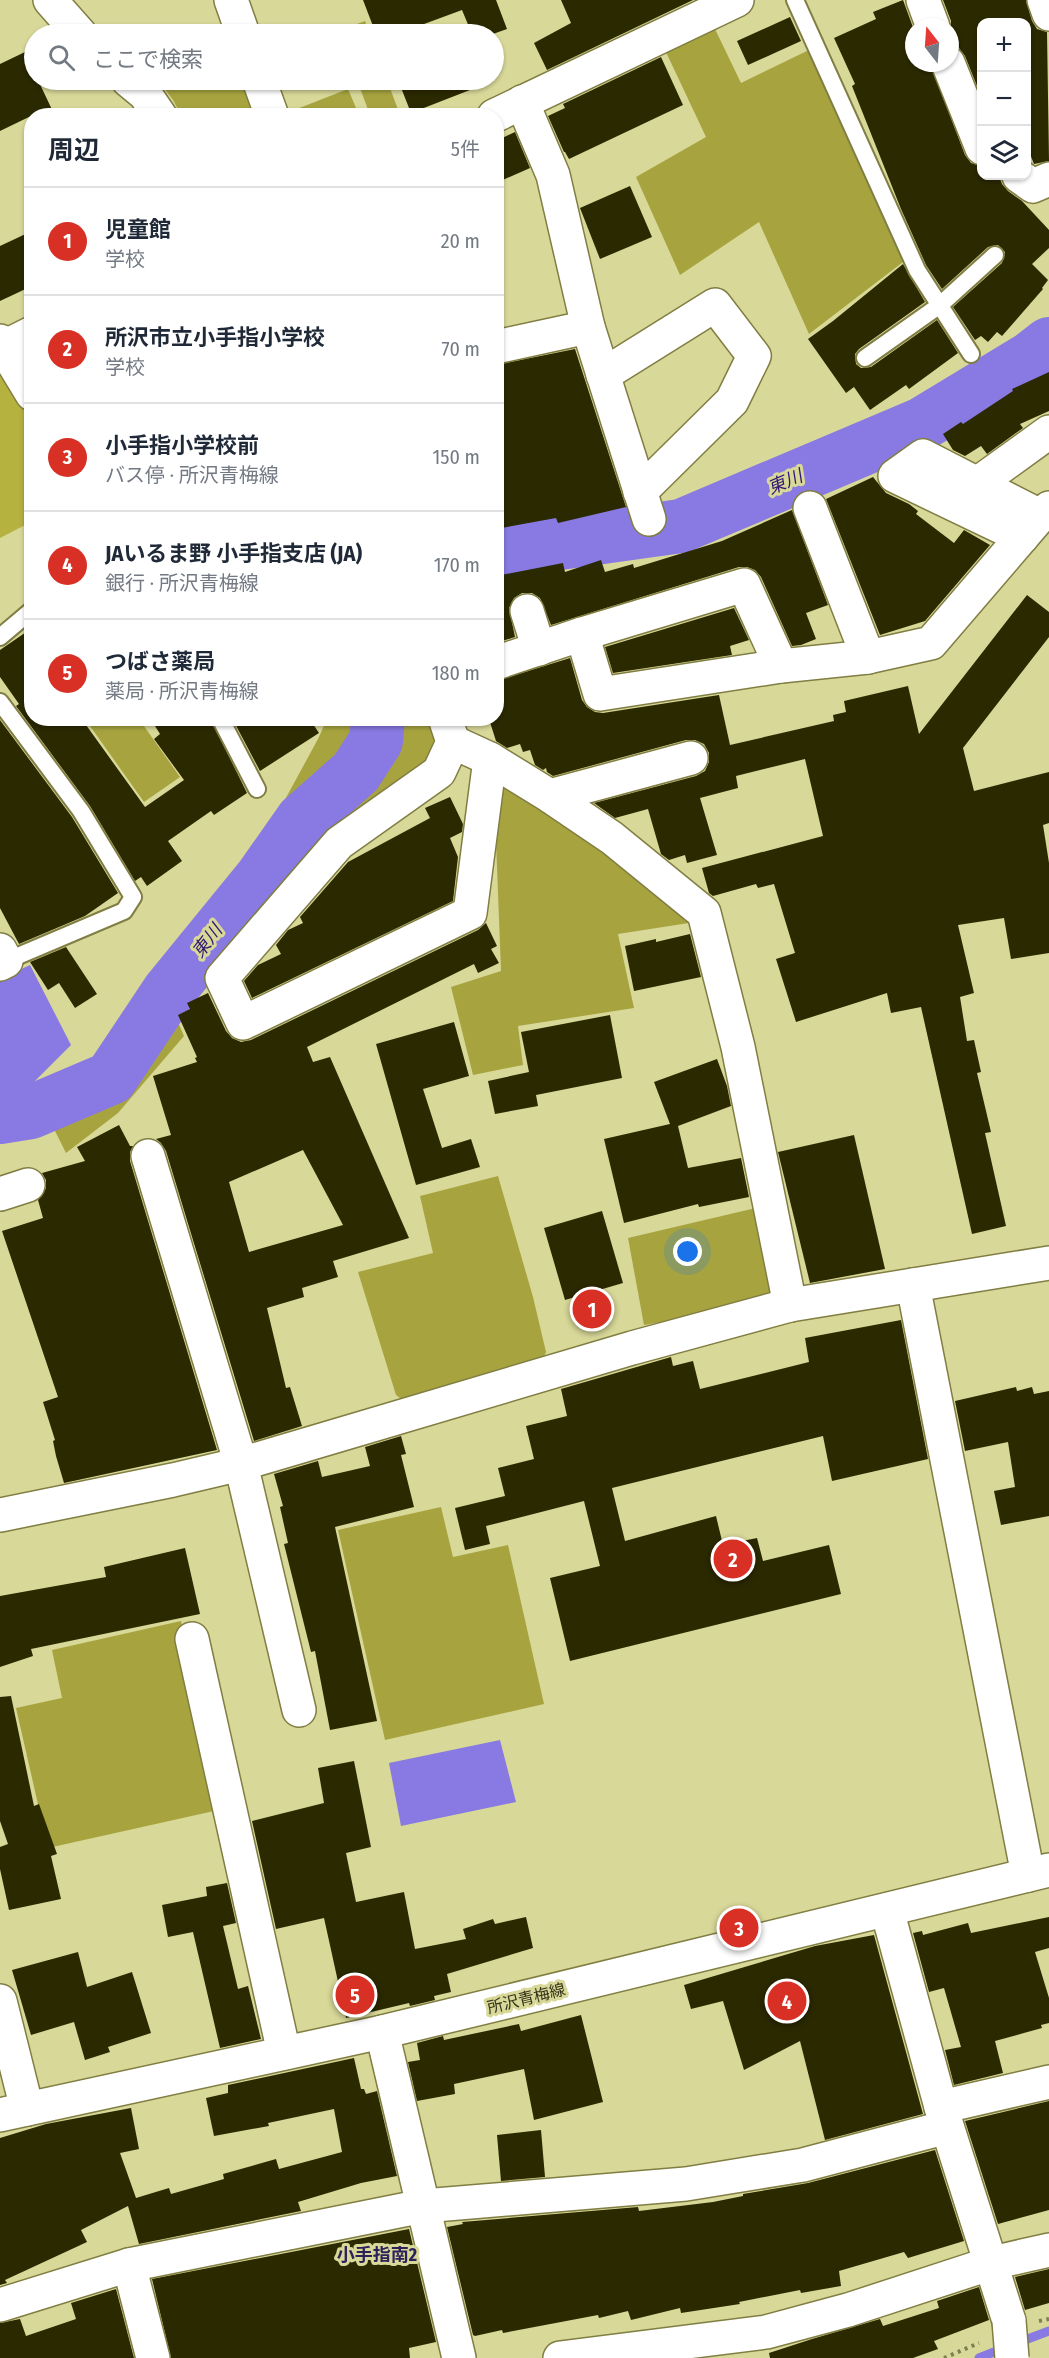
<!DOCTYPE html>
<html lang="ja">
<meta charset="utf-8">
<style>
body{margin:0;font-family:"Fira Sans Condensed","Noto Sans JP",sans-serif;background:#f2f2f3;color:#1f2937}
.controls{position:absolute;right:18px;top:18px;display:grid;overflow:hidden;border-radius:12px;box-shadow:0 2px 4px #0004}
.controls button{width:54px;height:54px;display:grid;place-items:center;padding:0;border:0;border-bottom:2px solid #e0e1e3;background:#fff;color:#1f2937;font:30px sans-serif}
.compass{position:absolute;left:905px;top:18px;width:54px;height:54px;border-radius:50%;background:#fff;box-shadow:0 2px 4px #0004;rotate:343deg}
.you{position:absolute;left:688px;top:1252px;width:21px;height:21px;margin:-15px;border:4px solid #fff;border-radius:50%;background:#1a73e8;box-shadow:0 0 0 9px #1a73e833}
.badge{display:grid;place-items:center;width:39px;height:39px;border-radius:50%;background:#d93025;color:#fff;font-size:20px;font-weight:700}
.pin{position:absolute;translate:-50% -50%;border:3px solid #fff;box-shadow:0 2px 6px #0006}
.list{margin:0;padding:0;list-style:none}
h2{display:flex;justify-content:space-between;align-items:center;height:78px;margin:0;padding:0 24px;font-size:26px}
h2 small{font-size:20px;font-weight:400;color:#747a83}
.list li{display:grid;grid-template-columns:39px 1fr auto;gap:18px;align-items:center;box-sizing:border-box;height:108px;padding:0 24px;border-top:2px solid #e0e1e3}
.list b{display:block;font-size:22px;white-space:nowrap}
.list p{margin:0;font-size:20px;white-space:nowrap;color:#747a83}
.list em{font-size:20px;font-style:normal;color:#747a83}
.icon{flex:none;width:33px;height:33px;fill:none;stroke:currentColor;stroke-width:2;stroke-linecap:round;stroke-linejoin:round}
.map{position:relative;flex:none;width:1049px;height:2358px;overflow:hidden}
.search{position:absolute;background:#fff;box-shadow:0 2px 4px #0004;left:24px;top:24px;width:480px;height:66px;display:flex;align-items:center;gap:15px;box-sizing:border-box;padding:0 21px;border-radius:33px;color:#747a83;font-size:22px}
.panel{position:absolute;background:#fff;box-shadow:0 2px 4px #0004;left:24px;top:108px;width:480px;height:618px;border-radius:24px}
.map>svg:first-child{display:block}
.green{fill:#b6b240}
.forest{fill:#a7a43f}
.water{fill:#887ae2}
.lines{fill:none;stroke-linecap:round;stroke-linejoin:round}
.stream{stroke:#887ae2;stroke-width:9}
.river{stroke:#887ae2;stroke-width:54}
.building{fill:#2b2900;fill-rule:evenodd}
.service-casing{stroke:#807e42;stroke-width:20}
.minor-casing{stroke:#807e42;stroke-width:36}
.secondary-casing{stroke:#807e42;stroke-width:36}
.path{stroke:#7f7f54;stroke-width:4;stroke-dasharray:3 4.5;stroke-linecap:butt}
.service{stroke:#fff;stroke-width:16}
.minor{stroke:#fff;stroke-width:33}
.secondary{stroke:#fff;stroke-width:33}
.minor-bridge-casing{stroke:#807e42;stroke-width:36;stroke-linecap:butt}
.minor-bridge{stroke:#fff;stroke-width:33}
.labels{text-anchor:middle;stroke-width:6;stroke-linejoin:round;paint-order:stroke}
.street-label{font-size:16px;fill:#333219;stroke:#d8d899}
.water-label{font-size:18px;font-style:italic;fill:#311573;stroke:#d8d899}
.neighbourhood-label{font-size:18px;font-weight:bold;fill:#2c215b;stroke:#d8d899}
</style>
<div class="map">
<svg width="1049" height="2358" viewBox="0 0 1049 2358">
<rect width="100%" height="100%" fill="#d8d899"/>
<!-- green -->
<path class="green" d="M0,359L32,410L31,522L0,538Z"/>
<!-- forest -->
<g class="forest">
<path d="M365,21L370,34H342L341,30Z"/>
<path d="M714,27L741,83L811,49L903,262L809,334L759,222L680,275L636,177L706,137L665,50Z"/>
<path d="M158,80H254L267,115H181L173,100Z"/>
<path d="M357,80H387L400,115H370Z"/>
<path d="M348,89L359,115L284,116V114Z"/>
<path d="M85,719H139L180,777L144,802Z"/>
<path d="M327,719H428L434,739L425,772L366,802L253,923L175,1015L184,1036L118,1113L66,1153L51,1123L110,1055L156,972L269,829L318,739Z"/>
<path d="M507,780L692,921L689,923L618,934L634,1008L518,1026L523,1065L473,1075L451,987L501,971L494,790Z"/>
<path d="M498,1176L533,1297L546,1352L540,1366L405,1402L396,1395L358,1272L433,1253L420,1196Z"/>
<path d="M760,1207L778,1302L644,1325L628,1238Z"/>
<path d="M441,1507L453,1557L508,1545L544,1704L385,1740L338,1530Z"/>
<path d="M181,1621L223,1809L48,1848L16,1708L62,1698L52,1650Z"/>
</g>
<!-- water -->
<g class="water">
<path d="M30,965L71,1045L25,1091L0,1097V979Z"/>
<path d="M500,1740L516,1802L401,1826L389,1763Z"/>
</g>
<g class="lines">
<!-- stream -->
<g class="stream">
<path d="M1017,2343L1049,2331"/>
<path d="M979,2358L1004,2348"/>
</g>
<!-- river -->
<g class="river">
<path d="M496,552L681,526L922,424L1031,358L1049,344"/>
<path d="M0,1117L31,1112L111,1078L169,991L262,877L302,820L356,772L376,741L378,718"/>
</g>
</g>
<!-- building -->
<g class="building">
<path d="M363,0H496L507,29L493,34H472L462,10L397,34H376Z"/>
<path d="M561,0H693L547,70L534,43L571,23Z"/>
<path d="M903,0L914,30V63H930L965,155L971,163L981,166V176H999L1002,184L1008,191L1022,201L1049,230V248L1032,264L1048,280L1042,288L1043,289L1002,336L997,332L988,342L981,336L975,340L953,307L1002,263L1005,252L998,245L988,247L942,289L926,265L901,209L852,86L855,84L834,38L876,19L873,12Z"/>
<path d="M943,0H1026L1032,21L1037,29L1047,32L1049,161L1034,164L1026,144V22H981V96L965,56L959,48L950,44L951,21Z"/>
<path d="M790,17L801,41L748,65L737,41Z"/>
<path d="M25,52L34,72V80H38L55,116H31L0,131V64Z"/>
<path d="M661,57L683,105L569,159L565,152H564L548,116L565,108L563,104Z"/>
<path d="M398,80H492L493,81L411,113Z"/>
<path d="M515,132L530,168L496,183V141Z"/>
<path d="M630,186L652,237L600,259L580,208Z"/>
<path d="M32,231V286L0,301V246Z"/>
<path d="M903,264L925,302L859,349L855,354L856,364L861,368L871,367L937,320L958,353L909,389L906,385L870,410L854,387L846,393L808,339L833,321Z"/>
<path d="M575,349L626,507L558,523L556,518L496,529V365Z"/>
<path d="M1049,372V411L1020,424L1023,428L987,454L981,446L965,456L953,450L943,434L961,422L963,424L1013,391L1012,389Z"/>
<path d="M873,477L886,493L909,504L918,511L916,514L954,543L964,530L990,545L925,621L880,635L826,499Z"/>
<path d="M792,510L828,605L806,613L816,639L801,645L792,646L761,577L755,570L747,567H739L551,625L540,598L532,593H522L514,598L509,608L515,637L496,643V576L563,563L565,572L601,560L605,572L633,564L634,568L722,541Z"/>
<path d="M1027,595L1049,612V637L963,748L974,791L1049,772V823L1043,825L1049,863V953L1011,959L1004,918L958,925L974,993L960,997L967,1041L974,1040L981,1072L977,1073L991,1132L985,1133L1006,1226L972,1234L921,1007L891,1013L887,993L796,1022L776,959L795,953L774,884L758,888L756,884L713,896L709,893L702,868L823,836L805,759L736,776L738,788L700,798L717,855L687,863L685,855L669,860L661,854L648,809L615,818L594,803L696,776L705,771L709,762V753L704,744L695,740H686L553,776L547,772L546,768L543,770L535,765L530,750L523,752L520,744L507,748L496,741L489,719L496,718V681L570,658L582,700L587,707L595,712L603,713L719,695L730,745L834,721L833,715L846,712L844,701L908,686L919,734Z"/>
<path d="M734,608L749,640L730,646L732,655L613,673L605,647Z"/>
<path d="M32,628V718H81L145,807L184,780L154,739L160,734L150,718H210L247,793L214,815L211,811L168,841L182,861L147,886L141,877L135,881L90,806L16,706L19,704L0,677V650Z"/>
<path d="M232,718H309L319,733L260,771Z"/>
<path d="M0,720L72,817L118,893L85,916L19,944L0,908Z"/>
<path d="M450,797L463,824L462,832L450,838L458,857L453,901L252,998L244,981L258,965L281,954L276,945L288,930L303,923L300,917L348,862L430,818L425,808Z"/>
<path d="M486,923L497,946L491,949L499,963L478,973L474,964L307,1047L313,1062L330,1057L409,1238L333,1261L338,1277L302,1288L304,1297L267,1308L286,1388L290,1387L302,1426L254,1441L166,1151L161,1143L156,1139L171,1135L153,1076L197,1062L195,1058L197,1057L178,1015L190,1009L187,1003L208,993L226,1031L232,1038L241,1042L251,1040L478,930ZM303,1150L343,1225L249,1252L229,1182Z"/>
<path d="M690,934L701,977L634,991L625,946L656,939V942Z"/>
<path d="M66,947L97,994L75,1008L59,983L48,990L30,962Z"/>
<path d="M610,1015L622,1078L536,1095L538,1106L495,1114L488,1081L529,1072L521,1032Z"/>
<path d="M454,1022L469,1076L423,1089L442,1148L471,1139L480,1167L416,1185L376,1044Z"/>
<path d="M717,1059L727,1086L731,1106L678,1126L688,1168L741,1158L749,1197L699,1207L698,1204L624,1223L604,1139L670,1124L654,1082Z"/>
<path d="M119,1125L130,1146H133L130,1152V1161L217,1450L64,1483L56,1456L53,1441L55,1440L43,1402L58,1397L2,1231L43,1218L38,1200L46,1188V1180L42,1173L85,1161L77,1147Z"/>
<path d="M854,1135L885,1269L810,1283L778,1152Z"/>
<path d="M602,1211L623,1283L565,1300L544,1228Z"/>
<path d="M901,1320L928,1459L832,1481L823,1436L612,1488L625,1541L716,1516L723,1545L757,1538L763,1561L829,1545L841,1594L570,1661L550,1578L600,1566L584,1501L486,1526L490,1544L465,1550L455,1508L505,1496L498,1468L534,1459L526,1426L567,1416L561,1389L671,1357L673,1366L693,1361L700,1389L809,1362L805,1338Z"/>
<path d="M1016,1387L1017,1391L1032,1387L1034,1394L1049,1391V1516L1001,1525L994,1491L1015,1487L1008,1442L965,1451L955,1401Z"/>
<path d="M401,1436L406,1454L401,1455L414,1507L335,1527L377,1721L330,1730L315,1651L311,1652L284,1544L288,1543L280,1507L283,1506L274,1474L318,1461L322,1477L370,1466L365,1447Z"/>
<path d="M185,1548L200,1614L31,1649L33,1656L0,1667V1596L106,1577L104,1567Z"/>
<path d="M11,1696L34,1806L39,1804L57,1854L51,1856L61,1899L9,1910L0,1869V1847L8,1844L0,1821V1697Z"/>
<path d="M354,1761L371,1847L346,1853L356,1902L404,1892L415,1949L466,1939L463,1929L493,1919L495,1924L526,1917L533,1948L447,1974L451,1992L434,1996L435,2000L410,2006L409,2003L346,2018L324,1918L276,1929L252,1821L324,1803L318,1768Z"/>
<path d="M227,1883L236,1923L223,1926L238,1989L248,1986L261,2039L220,2048L193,1932L168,1937L162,1905L207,1896L206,1887Z"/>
<path d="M1049,1917V1948L1035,1952L1049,1998V2023L1041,2025L1042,2028L995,2041L1003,2073L954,2085L945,2050L961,2047L944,1988L929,1992L913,1933L922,1931L923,1935L968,1923L971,1933Z"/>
<path d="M874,1935L923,2114L825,2140L800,2041L744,2070L723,2001L691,2009L684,1985L815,1946Z"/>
<path d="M78,1952L87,1987L132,1972L151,2033L108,2047L110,2052L85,2060L74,2022L31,2035L12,1970Z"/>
<path d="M581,2015L603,2102L534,2120L524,2069L454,2084L455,2094L417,2101L408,2062L420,2060L417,2043L443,2036L444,2040L519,2024L521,2031Z"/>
<path d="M354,2058L361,2089H364L366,2094L377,2091L397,2176L361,2183L298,2202L301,2211L139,2244L128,2206L81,2230L87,2242L5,2280L7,2283L0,2285V2138L46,2124L131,2108L139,2149L120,2153L136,2198L169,2188L171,2194L224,2179L223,2174L276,2159L279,2169L342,2152L334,2109L268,2123L269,2126L214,2136L206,2098L228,2093V2085Z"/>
<path d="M1049,2101V2210L998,2224L965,2121Z"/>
<path d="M541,2130L545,2177L501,2181L497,2135Z"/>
<path d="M935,2150L964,2241L908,2258L904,2252L839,2271L841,2286L801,2293L800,2290L739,2302L740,2304L681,2313L680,2308L631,2320L628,2311L599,2318L598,2315L503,2333L502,2330L475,2336L473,2335L447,2227L463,2224L462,2222L638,2207L639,2211L713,2202L743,2196V2194L808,2183Z"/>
<path d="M409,2229L436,2342L409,2348L410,2358H171L152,2279Z"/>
<path d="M1049,2269V2303L1025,2310L1015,2277Z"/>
<path d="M979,2287L989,2320L934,2341L938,2349L913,2358H770L769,2353L812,2339L880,2319L883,2326L939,2308L937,2301Z"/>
<path d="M116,2289L134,2358H0V2323L20,2319L26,2336L76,2319L71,2303Z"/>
</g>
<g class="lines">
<defs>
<g id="service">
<path d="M795,0L917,270L971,354"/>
<path d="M865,358L940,305L995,255"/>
<path d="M0,637L32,610"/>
<path d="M0,702L81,811L133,897L124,911L6,961"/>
<path d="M220,718L257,789"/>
</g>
<g id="minor">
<path d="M50,0L80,34"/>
<path d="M231,0L243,34"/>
<path d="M923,0L933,27"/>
<path d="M1044,0L1049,14"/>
<path d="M948,63L982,148"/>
<path d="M128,80L145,94L160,116"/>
<path d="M259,80L272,116"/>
<path d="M494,116L737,0"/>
<path d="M1019,176L1033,186L1049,179"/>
<path d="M588,327L649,519"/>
<path d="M0,341L32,394"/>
<path d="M496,347L588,327L553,175L522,102"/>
<path d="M0,349L32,333"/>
<path d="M603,375L715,305L754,356L732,401L640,492"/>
<path d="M977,484L1049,432"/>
<path d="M810,508L868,657"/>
<path d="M1022,537L895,476L923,456L1040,516"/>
<path d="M527,611L539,649"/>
<path d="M582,634L744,585L781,666"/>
<path d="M496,663L582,634L600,694L781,666L868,657L931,643L1040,516L1049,508"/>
<path d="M445,718L453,742L490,759L550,796L612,838L704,913L738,1047L790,1305"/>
<path d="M453,742L439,772L339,843L222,978L243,1023L470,913L490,759"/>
<path d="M550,796L691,758"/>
<path d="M0,950L6,961L0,964"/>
<path d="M148,1156L241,1464L299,1710"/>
<path d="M0,1194L28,1185"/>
<path d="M913,1285L1028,1875"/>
<path d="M0,1515L173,1480L241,1464L632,1348L790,1305L1049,1263"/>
<path d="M192,1639L284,2053"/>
<path d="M887,1910L941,2107L1009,2321"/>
<path d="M0,2001L27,2109"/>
<path d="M382,2032L459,2358"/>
<path d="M941,2107L1049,2082"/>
<path d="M129,2265L153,2358"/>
<path d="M0,2305L129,2265L423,2206L686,2184L803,2165L947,2127"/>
<path d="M560,2358L766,2332L848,2310L992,2263L1049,2250"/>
</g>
<path id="secondary" d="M0,2115L382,2032L1049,1870"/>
</defs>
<!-- service casing -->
<use href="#service" class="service-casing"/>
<!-- minor casing -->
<use href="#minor" class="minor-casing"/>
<!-- secondary casing -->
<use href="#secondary" class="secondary-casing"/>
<!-- path -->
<g class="path">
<path d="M1039,2321L1049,2319"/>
<path d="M944,2358L979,2343"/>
</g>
<!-- service -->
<use href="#service" class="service"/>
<!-- minor -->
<use href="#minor" class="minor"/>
<!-- secondary -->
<use href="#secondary" class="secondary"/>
<defs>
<path id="minor-bridge" d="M1009,2321L1012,2358"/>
</defs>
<!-- minor-bridge casing -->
<use href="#minor-bridge" class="minor-bridge-casing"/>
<!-- minor-bridge -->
<use href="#minor-bridge" class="minor-bridge"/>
</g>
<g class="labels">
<!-- street labels -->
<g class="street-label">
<text transform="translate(526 1998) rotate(-14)" y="6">所沢青梅線</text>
</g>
<!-- water labels -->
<g class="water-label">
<text transform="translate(785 482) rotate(-23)" y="6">東川</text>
<text transform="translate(207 941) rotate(-52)" y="6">東川</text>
</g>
<!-- neighbourhood labels -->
<g class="neighbourhood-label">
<text x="377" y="2261">小手指南2</text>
</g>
</g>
</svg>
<div class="controls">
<button>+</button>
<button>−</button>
<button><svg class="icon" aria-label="layers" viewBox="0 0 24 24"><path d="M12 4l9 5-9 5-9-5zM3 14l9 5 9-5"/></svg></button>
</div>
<svg class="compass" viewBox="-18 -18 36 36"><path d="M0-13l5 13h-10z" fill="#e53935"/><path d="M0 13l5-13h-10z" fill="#747a83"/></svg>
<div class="you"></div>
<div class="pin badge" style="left:592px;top:1309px">1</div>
<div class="pin badge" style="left:733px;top:1559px">2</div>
<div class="pin badge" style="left:739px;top:1928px">3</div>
<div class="pin badge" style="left:787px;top:2001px">4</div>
<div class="pin badge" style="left:355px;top:1995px">5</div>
<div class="search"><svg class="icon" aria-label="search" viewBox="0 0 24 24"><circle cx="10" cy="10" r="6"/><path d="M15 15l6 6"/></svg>ここで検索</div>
<section class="panel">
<h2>周辺<small>5件</small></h2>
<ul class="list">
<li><span class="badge">1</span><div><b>児童館</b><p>学校</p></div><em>20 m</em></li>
<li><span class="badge">2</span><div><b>所沢市立小手指小学校</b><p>学校</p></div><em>70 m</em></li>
<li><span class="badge">3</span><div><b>小手指小学校前</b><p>バス停 · 所沢青梅線</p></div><em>150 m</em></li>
<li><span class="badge">4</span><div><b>JAいるま野 小手指支店 (JA)</b><p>銀行 · 所沢青梅線</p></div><em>170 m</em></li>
<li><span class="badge">5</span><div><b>つばさ薬局</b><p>薬局 · 所沢青梅線</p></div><em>180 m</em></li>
</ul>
</section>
</div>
